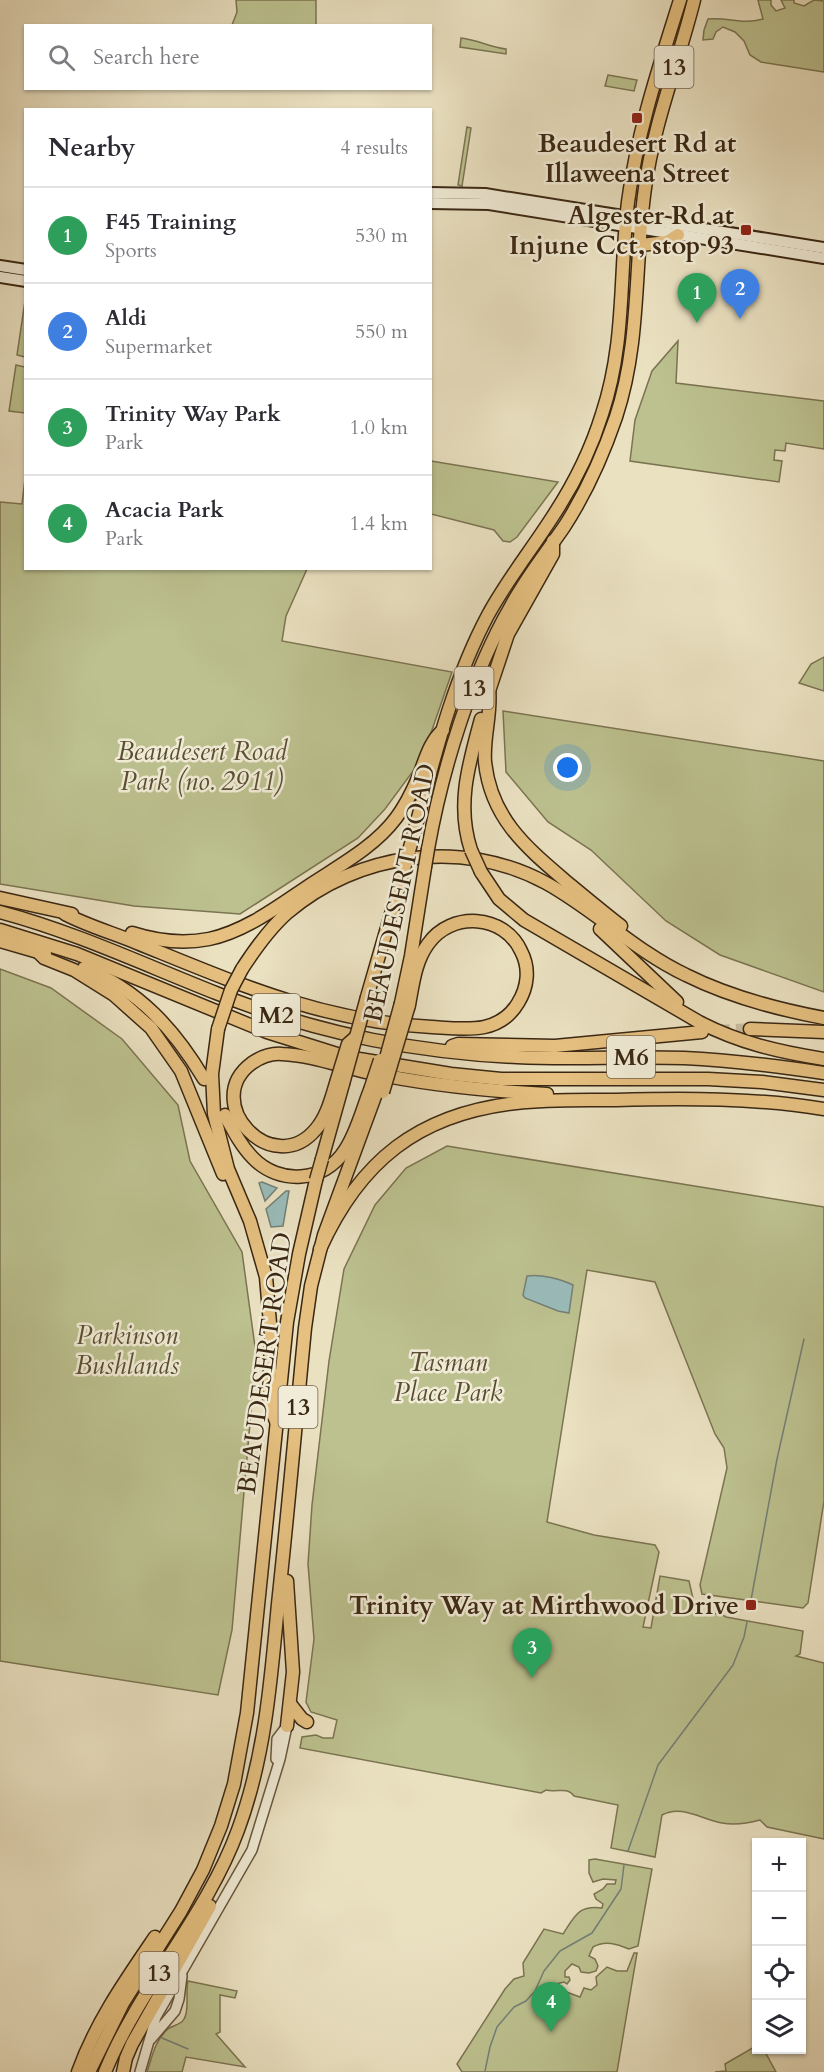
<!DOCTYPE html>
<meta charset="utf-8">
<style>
body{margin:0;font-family:Cardo,serif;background:#f7f7f7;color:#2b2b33}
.controls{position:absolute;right:18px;bottom:18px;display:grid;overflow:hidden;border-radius:0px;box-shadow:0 2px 4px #0004}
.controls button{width:54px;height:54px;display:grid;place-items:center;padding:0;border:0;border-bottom:2px solid #e1e1e2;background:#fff;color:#2b2b33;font:30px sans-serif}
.you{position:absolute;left:568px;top:768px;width:21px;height:21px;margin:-15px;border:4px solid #fff;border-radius:50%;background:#1a73e8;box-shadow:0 0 0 9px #1a73e833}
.badge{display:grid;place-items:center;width:39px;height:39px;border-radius:50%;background:#8f2418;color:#fff;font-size:20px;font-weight:700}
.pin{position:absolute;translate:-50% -50px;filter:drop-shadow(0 2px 3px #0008)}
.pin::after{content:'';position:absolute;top:32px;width:21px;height:18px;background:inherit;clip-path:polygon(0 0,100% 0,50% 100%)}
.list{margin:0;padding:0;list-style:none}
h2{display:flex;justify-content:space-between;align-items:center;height:78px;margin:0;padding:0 24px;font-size:26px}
h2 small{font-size:20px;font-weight:400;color:#7c7c81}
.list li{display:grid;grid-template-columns:39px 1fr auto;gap:18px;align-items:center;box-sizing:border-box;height:96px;padding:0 24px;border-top:2px solid #e1e1e2}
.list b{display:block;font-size:22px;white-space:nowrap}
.list p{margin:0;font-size:20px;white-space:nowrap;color:#7c7c81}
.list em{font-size:20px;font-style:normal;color:#7c7c81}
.icon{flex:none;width:33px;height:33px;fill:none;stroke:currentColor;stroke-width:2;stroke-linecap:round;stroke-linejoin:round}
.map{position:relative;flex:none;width:824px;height:2072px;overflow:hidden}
.search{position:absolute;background:#fff;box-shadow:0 2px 4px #0004;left:24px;top:24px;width:408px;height:66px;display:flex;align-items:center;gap:15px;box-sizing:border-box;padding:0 21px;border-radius:0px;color:#7c7c81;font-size:22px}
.panel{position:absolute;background:#fff;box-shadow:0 2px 4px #0004;left:24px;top:108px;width:408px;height:462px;border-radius:0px}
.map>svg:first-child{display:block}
.green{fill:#bcc18f;stroke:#7b7451;stroke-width:1.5}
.water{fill:#9abcba;stroke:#748077;stroke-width:1.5}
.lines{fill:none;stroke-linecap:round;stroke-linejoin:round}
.stream{stroke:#748077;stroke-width:1.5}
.motorway-tunnel{stroke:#c7bc9e;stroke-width:12;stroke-dasharray:12 6;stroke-linecap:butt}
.tertiary-casing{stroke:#66563e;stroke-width:12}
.secondary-casing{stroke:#3a2713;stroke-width:14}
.trunk-casing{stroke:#3a2713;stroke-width:15}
.motorway-casing{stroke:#3a2713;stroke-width:15}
.tertiary{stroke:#f1ecd7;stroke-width:9}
.secondary{stroke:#f1ecd7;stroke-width:10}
.trunk{stroke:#e5c080;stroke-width:12}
.motorway{stroke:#e5c080;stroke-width:12}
.trunk-bridge-casing{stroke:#3a2713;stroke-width:15;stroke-linecap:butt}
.motorway-bridge-casing{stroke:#3a2713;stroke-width:15;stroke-linecap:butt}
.trunk-bridge{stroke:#e5c080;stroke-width:12}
.motorway-bridge{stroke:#e5c080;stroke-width:12}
.poi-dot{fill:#8f2418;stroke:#f1ecd7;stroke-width:2}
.labels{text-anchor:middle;stroke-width:5;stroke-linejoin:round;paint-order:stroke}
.shield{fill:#f1ecd7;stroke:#71624e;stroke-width:1.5}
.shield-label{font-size:24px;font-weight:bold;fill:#3a2713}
.poi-label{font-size:26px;font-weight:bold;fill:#3a2713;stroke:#f1ecd7;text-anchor:end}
.park-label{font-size:26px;font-style:italic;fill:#5a4e32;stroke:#f1ecd7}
.street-label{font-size:26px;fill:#3a2713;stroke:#f1ecd7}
</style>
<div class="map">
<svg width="824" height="2072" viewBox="0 0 824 2072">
<rect width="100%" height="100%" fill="#eae1c1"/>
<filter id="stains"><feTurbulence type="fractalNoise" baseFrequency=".00333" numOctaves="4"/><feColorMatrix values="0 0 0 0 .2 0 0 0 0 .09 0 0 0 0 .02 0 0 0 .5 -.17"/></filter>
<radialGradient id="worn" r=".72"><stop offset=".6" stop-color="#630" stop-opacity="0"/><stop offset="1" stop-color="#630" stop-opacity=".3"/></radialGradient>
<!-- green -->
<g class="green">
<path d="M236,0H316V25H232L237,12Z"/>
<path d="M758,0H771V5L776,11L785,8L781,0H794V3L804,6L814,0L824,1V72L761,62L750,55L744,41L735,32L723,27L716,32L713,39L703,40L704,30L708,19C729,17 741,25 763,19Z"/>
<path d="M461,38C478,40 490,47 506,49V54L460,47Z"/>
<path d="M608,75L637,80L634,91L605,86Z"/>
<path d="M467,127L471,128L462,186L458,185Z"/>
<path d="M25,301L26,357H25L17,355Z"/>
<path d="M678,341L676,383L824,401V449L786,443L785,451L775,450L774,460L782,461L779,482L630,461L635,420L652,371Z"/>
<path d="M16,365L25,367V413L9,411Z"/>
<path d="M431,461L558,482L517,537L510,542L503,541L494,530L431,514Z"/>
<path d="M25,479L26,568L307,569L286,616L282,641L452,672L422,759L385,809L358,838L240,914L134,906L0,884V502L22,504Z"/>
<path d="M824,657V691L799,683L811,664Z"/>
<path d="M503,711L824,761V992L720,955L666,921L591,850L548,822L506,772Z"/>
<path d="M0,969L51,988L122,1039L178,1105L190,1161L242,1252L256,1354L232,1630L218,1695L0,1661Z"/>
<path d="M447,1146L824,1207V1501L808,1603L803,1608L702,1594L700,1585L727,1468L724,1448L715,1434L655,1282L587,1270L547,1522L594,1535L655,1545L659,1552L643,1627L651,1628L660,1576L689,1581L696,1612L721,1614L726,1617L803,1631L800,1654L796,1656L824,1663V1839L767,1827L760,1820C749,1823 733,1825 722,1823C702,1820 682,1804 662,1815L655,1857L611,1848L618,1805L574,1796C567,1786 556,1793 546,1790L541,1793L300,1748L302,1737L316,1735L323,1738H333L337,1720L311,1712L306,1702L314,1639L308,1564L312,1505L329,1361L344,1269L375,1205L406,1168Z"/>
<path d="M595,1859L652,1869L638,1946L629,1949C617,1944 605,1940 593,1947L589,1956L595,1959L598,1966L596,1971L589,1973L581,1972L579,1967L572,1964L565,1971V1977H569L570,1980L567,1984L564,1982L556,1984L554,1990H561L580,1997L584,1988L591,1990L597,1985L596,1977L607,1967L617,1971H627L634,1953H637L617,2072H462L457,2064L505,1989L514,1979L524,1976L523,1963L544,1929L563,1934C575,1916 578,1905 602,1908L603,1904L596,1899L594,1894L603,1889L607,1884H615L616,1880L603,1879L593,1882L589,1873V1860Z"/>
<path d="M188,1981L237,1991L235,1998L220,1995V2032L216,2034L245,2067L186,2057L182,2072H147C152,2057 155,2040 168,2029C173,2025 181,2025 184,2019C190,2010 185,1993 188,1981Z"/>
<path d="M756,2046V2050H764L776,2072H715L726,2071L725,2064Z"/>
</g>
<!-- water -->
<g class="water">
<path d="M262,1182L277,1188L265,1201L259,1183Z"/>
<path d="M286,1191H289L283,1226L271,1227L266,1209Z"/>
<path d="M527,1276C541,1274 561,1279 573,1285L569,1313L558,1311L525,1298L523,1295Z"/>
</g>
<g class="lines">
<!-- stream -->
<g class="stream">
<path d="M751,1600L777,1459L804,1339"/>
<path d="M628,1851L658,1765L733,1665L744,1637L747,1622"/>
<path d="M162,2038L188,2049"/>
<path d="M485,2071L490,2047L497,2027L514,2007L526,2001L535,1991L544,1971L560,1951L592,1933L621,1889L624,1865"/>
</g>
<!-- motorway-tunnel -->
<path class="motorway-tunnel" d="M718,1031L750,1029"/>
<defs>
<g id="tertiary">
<path d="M276,1759L277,1739L287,1726"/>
<path d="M151,2039L175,2011L179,1999L182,1976"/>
<path d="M140,2072L156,2017L252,1850L280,1759L287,1726"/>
</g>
<g id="secondary">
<path d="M430,193L485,194L824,248"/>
<path d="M430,203L489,204L824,258"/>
<path d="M0,266L26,270"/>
<path d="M0,277L26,281"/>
</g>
<g id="trunk">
<path d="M641,245L667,242L678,235"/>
<path d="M428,849C442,770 471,675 511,606C526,578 546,553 564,527C586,493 603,455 616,417C641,342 634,265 645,188C654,122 678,64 694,0"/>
<path d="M409,851C431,772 449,688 488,615C507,580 532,549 553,516C574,484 591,450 602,414C626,342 619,275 628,202C637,133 659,67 680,0"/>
<path d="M367,997L404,869"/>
<path d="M401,1003L411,956L425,867"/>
<path d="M322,1159L343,1084"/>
<path d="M291,1705L302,1719L307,1722"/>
<path d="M287,1726L293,1672L287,1581"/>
<path d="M78,2072C96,2022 125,1981 155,1937"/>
<path d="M89,2072L123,2003L181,1911L203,1870L221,1826L234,1784L247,1713L287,1322L299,1254L316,1180"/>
<path d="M105,2072C140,1986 206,1917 238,1830C265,1757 271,1680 278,1604C288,1512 296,1420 305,1328L311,1286L324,1235L377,1091"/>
<path d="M123,2072L126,2058L132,2044L210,1906"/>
</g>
<g id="motorway">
<path d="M489,689C492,713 483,737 485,762C491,819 527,848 568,883C585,897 603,912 621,926"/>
<path d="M487,697L508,634L553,554V541"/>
<path d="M471,850C456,805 469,763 481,719"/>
<path d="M481,872L499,899L524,920L699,1022C740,1043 779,1052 824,1059"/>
<path d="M0,898L72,914"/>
<path d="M0,912C75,932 145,965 216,993C267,1014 319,1029 373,1040C420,1049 468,1055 517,1057C572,1060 628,1056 684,1058C731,1060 777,1066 824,1073"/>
<path d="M65,914C88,926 113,933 137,943C236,983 323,1022 432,1027C464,1029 499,1035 518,1003C528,987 530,968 521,951C504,914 451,911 428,944C415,962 413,984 409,1005"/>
<path d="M600,929L677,1002"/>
<path d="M0,930L77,954L267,1032L337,1054L359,1059L451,1074L501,1079H708L762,1082L824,1090"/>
<path d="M132,933C157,941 183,944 209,939C247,931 281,904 313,883C342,864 375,846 396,818C405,806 412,792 418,778C425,761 429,742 443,730"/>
<path d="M0,941L45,954"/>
<path d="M38,952L44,958L74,970L114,995L151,1028L181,1071L223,1174"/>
<path d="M84,968C139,990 175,1030 204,1079"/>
<path d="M242,969C255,949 269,929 287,913C358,852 463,838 546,883C595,910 635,951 686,975C730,997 776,1009 824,1018"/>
<path d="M218,1029L212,1074L214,1114L228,1169L250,1221L266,1277L271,1335L269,1405L276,1421"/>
<path d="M750,1029L824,1032"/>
<path d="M452,1046L458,1044L555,1046L702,1032"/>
<path d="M336,1083C331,1099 327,1116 316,1129C273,1181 199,1102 252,1063C261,1057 271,1053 282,1054C311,1055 342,1067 371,1073C429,1085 488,1091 547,1094"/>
<path d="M225,1115C233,1130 241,1146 253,1158C279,1185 324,1183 345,1150C357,1132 362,1110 370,1090"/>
<path d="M320,1249C360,1161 418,1114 516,1103C549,1099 583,1100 616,1100C686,1098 755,1098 824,1109"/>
</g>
</defs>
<!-- tertiary casing -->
<use href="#tertiary" class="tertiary-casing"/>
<!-- secondary casing -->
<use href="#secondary" class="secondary-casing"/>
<!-- trunk casing -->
<use href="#trunk" class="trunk-casing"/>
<!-- motorway casing -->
<use href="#motorway" class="motorway-casing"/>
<!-- tertiary -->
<use href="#tertiary" class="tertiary"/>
<!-- secondary -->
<use href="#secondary" class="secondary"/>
<!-- trunk -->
<use href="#trunk" class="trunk"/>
<!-- motorway -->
<use href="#motorway" class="motorway"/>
<defs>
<g id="trunk-bridge">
<path d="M425,867L428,849"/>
<path d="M404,869L409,851"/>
<path d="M343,1084L367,997"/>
<path d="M377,1091L401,1003"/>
<path d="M316,1180L322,1159"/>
</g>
<g id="motorway-bridge">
<path d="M471,850L481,872"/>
<path d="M218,1029L231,990L242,969"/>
<path d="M336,1083L348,1044L356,1037"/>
<path d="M370,1090L380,1060"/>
<path d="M383,1092L409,1005"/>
</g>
</defs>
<!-- trunk-bridge casing -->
<use href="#trunk-bridge" class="trunk-bridge-casing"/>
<!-- motorway-bridge casing -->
<use href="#motorway-bridge" class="motorway-bridge-casing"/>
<!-- trunk-bridge -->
<use href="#trunk-bridge" class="trunk-bridge"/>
<!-- motorway-bridge -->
<use href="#motorway-bridge" class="motorway-bridge"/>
</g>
<!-- markers -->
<g class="poi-dot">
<rect x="631" y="112" width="12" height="12" rx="3"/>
<rect x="740" y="224" width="12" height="12" rx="3"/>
<rect x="745" y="1599" width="12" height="12" rx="3"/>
</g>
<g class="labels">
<!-- shield labels -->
<g class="shield">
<rect x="654.5" y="46" width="39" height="42" rx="4.5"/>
<rect x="454.5" y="667" width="39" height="42" rx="4.5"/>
<rect x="252" y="994" width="48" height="42" rx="4.5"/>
<rect x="607" y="1036" width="48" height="42" rx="4.5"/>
<rect x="278.5" y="1386" width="39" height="42" rx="4.5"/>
<rect x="139.5" y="1952" width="39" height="42" rx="4.5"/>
</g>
<g class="shield-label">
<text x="674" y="75">13</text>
<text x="474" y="696">13</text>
<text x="276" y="1023">M2</text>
<text x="631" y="1065">M6</text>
<text x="298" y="1415">13</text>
<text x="159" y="1981">13</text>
</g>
<!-- poi labels -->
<g class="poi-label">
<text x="637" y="152" text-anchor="middle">Beaudesert Rd at<tspan x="637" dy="30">Illaweena Street</tspan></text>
<text x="734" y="224">Algester Rd at<tspan x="734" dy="30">Injune Cct, stop 93</tspan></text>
<text x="739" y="1614">Trinity Way at Mirthwood Drive</text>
</g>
<!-- park labels -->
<g class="park-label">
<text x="202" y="760">Beaudesert Road<tspan x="202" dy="30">Park (no. 2911)</tspan></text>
<text x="127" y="1344">Parkinson<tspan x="127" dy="30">Bushlands</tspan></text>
<text x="448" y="1371">Tasman<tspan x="448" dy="30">Place Park</tspan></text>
</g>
<!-- street labels -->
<g class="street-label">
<text transform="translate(399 893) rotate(-78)" y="9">BEAUDESERT ROAD</text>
<text transform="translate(264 1363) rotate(-82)" y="9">BEAUDESERT ROAD</text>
</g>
</g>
<rect width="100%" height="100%" filter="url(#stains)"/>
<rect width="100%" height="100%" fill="url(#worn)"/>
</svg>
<div class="controls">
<button>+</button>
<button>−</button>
<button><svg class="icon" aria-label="locate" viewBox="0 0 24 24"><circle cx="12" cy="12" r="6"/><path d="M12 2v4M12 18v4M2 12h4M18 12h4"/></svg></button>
<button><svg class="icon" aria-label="layers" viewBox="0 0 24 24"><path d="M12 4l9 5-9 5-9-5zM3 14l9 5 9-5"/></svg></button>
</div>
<div class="you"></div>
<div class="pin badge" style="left:697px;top:323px;background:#2e9e5b">1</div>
<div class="pin badge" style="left:740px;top:319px;background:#3f7fe0">2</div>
<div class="pin badge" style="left:532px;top:1678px;background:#2e9e5b">3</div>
<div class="pin badge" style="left:551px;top:2032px;background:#2e9e5b">4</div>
<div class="search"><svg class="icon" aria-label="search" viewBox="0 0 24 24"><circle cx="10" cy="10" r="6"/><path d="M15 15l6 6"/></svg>Search here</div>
<section class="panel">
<h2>Nearby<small>4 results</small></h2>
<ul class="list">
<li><span class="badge" style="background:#2e9e5b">1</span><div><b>F45 Training</b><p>Sports</p></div><em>530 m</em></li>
<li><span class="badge" style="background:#3f7fe0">2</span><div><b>Aldi</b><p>Supermarket</p></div><em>550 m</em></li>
<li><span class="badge" style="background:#2e9e5b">3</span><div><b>Trinity Way Park</b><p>Park</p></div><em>1.0 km</em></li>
<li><span class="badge" style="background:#2e9e5b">4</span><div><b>Acacia Park</b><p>Park</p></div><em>1.4 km</em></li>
</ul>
</section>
</div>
